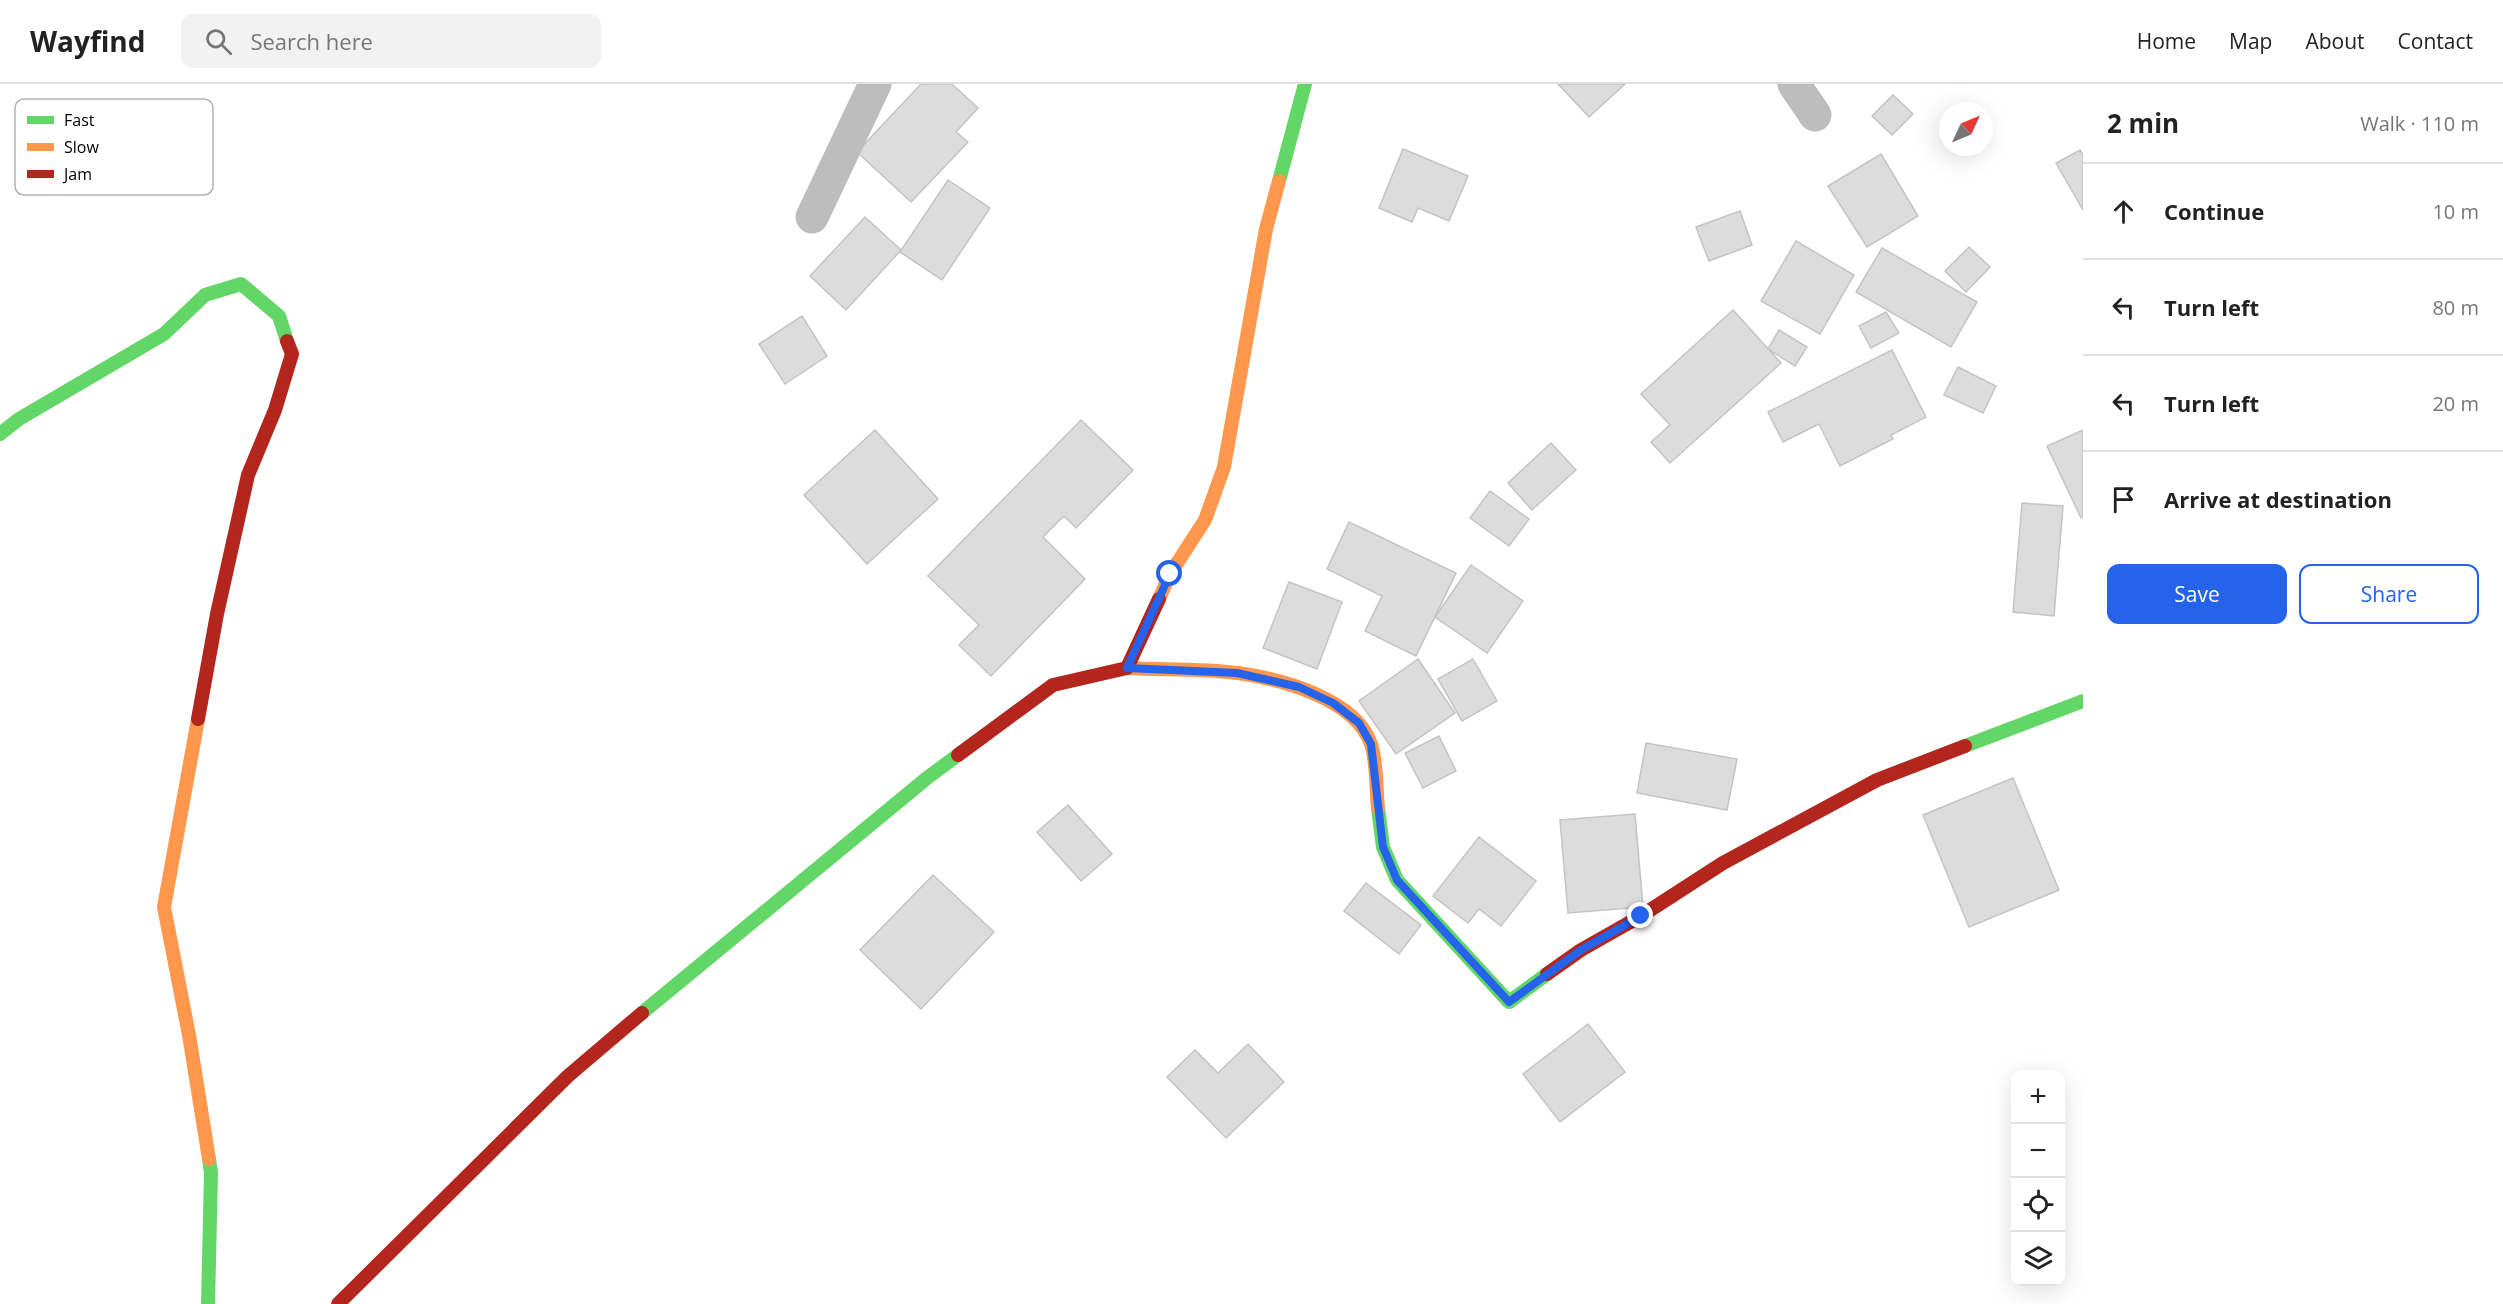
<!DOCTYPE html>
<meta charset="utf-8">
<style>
body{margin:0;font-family:"Open Sans",sans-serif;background:#f2f2f2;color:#222}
.controls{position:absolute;right:18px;bottom:18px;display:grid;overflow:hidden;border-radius:12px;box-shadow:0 6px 24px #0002}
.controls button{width:54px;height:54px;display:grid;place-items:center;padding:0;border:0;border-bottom:2px solid #e0e0e0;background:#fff;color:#222;font:30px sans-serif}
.compass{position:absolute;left:1939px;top:18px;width:54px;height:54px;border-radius:50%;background:#fff;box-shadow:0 6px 24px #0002;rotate:46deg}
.stop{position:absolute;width:18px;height:18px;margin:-14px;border:4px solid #2563eb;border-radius:50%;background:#fff}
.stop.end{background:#2563eb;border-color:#fff;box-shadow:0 2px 6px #0008}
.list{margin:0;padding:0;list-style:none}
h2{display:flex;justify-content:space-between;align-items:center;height:78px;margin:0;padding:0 24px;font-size:26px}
h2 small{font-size:20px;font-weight:400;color:#767676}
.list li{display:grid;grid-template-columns:39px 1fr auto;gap:18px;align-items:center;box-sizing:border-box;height:96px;padding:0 24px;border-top:2px solid #e0e0e0}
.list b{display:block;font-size:22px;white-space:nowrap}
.list em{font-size:20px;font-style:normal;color:#767676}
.actions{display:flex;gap:12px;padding:18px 24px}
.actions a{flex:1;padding:14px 0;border:2px solid #2563eb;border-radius:12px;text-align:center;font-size:21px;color:#2563eb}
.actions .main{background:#2563eb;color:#fff}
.icon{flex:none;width:33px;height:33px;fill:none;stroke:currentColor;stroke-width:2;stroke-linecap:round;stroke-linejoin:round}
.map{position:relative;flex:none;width:2083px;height:1220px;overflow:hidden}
header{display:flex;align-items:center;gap:36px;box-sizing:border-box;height:84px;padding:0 30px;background:#fff;border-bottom:2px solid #e0e0e0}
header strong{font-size:28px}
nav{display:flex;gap:33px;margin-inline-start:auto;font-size:21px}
.search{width:420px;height:54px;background:#f2f2f2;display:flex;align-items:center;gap:15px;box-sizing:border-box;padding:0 21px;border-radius:12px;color:#767676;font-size:22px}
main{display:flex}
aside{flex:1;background:#fff}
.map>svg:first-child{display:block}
.building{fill:#dcdcdc;stroke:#c4c4c4;stroke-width:1.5}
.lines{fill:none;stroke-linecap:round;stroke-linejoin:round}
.street{stroke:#bdbdbd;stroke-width:33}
.fast{stroke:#63d668;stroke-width:14}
.slow{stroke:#ff974d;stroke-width:14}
.jam{stroke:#b3261e;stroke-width:14}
.route{stroke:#2563eb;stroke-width:8}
.key{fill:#fff;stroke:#b2b2b2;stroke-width:1.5}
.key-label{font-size:16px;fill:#000}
</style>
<header>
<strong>Wayfind</strong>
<div class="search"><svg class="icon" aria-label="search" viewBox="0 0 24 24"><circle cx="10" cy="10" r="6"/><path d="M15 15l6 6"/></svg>Search here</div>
<nav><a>Home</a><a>Map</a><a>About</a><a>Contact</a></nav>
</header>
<main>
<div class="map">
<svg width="2083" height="1220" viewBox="0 0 2083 1220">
<rect width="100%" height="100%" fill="#fff"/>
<!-- building -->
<g class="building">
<path d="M921,0H952L978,24L956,48L968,58L911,118L857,68Z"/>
<path d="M1558,0H1625L1589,33Z"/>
<path d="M1893,11L1913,30L1892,51L1872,32Z"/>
<path d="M1403,65L1468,92L1449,137L1418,124L1412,138L1379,124Z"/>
<path d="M2080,66L2083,71V126L2056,79Z"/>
<path d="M1881,70L1918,132L1867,163L1828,102Z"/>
<path d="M948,96L990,124L942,196L900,168Z"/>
<path d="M1740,127L1752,161L1709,177L1696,143Z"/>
<path d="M865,133L901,166L846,226L810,192Z"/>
<path d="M1796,157L1854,191L1820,250L1761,217Z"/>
<path d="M1969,163L1990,183L1966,208L1945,187Z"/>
<path d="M1882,164L1977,218L1951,263L1856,208Z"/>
<path d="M1733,226L1781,279L1670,379L1651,358L1670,341L1641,310Z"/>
<path d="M1886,228L1899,249L1871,264L1859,242Z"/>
<path d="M802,232L827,272L785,300L759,260Z"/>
<path d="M1779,246L1807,263L1795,282L1768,265Z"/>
<path d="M1892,266L1926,333L1891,351L1893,355L1840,382L1819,340L1783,358L1768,328Z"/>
<path d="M1958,283L1996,302L1983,329L1944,311Z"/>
<path d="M1081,336L1133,386L1076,444L1064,432L1043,453L1085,495L991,592L959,561L979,541L928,492Z"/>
<path d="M875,346L938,415L867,480L804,411Z"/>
<path d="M2083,346V433L2081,434L2047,362Z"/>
<path d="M1551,359L1576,386L1532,426L1508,399Z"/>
<path d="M1490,407L1529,435L1509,462L1470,434Z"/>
<path d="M2022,419L2063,422L2054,532L2013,528Z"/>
<path d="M1349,438L1456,489L1416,572L1365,547L1382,512L1327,485Z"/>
<path d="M1471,481L1523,517L1487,569L1435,533Z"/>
<path d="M1289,498L1342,518L1317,585L1263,564Z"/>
<path d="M1418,575L1455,629L1396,670L1359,617Z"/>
<path d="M1473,575L1497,617L1462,637L1438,595Z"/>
<path d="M1439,652L1456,687L1423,704L1405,669Z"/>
<path d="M1646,659L1737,675L1727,726L1637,709Z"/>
<path d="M2013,694L2059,806L1969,843L1923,731Z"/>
<path d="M1068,721L1112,770L1081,797L1037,748Z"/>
<path d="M1635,730L1643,823L1568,829L1560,736Z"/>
<path d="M1479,753L1536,797L1501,842L1479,825L1468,839L1433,812Z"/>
<path d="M933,791L994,848L921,925L860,866Z"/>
<path d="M1366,799L1421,841L1399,870L1344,827Z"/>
<path d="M1588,940L1625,988L1560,1038L1523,990Z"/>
<path d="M1248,960L1284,998L1226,1054L1167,993L1195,966L1218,989Z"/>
</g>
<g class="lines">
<!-- street -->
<g class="street">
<path d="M1794,0L1815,31"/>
<path d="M812,133L875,0"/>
</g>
<!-- fast -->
<g class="fast">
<path d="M1279,97L1305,0"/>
<path d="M0,350L19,335L164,250L205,211L241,200L279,232L287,257"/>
<path d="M1965,662L2083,617"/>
<path d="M1378,724L1383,763L1397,796L1509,918L1547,890"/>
<path d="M642,929L927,694L958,671"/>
<path d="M208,1220L211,1089L209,1075"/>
</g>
<!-- slow -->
<g class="slow">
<path d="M1159,515L1170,490L1205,436L1224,383L1266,145L1279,97"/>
<path d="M1127,584C1163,586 1202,584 1238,589C1280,595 1355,614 1371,660C1377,677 1376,705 1378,724"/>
<path d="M198,635L164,823L189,951L209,1075"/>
</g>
<!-- jam -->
<g class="jam">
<path d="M198,635L217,530L248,391L275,326L292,270L287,257"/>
<path d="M958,671L1053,601L1127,584L1159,515"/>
<path d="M1547,890L1581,866L1641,832L1723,779L1877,696L1965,662"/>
<path d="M338,1220L568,992L642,929"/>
</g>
</g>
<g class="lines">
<!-- route -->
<path class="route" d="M1170,490L1127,584L1237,589L1299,603L1333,619L1359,639L1371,660L1383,763L1397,796L1509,918L1581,866L1641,832"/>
</g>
<!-- legend -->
<rect x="15" y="15" width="198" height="96" rx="9" class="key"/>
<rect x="27" y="32" width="27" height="8" fill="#63d668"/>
<rect x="27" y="59" width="27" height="8" fill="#ff974d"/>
<rect x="27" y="86" width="27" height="8" fill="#b3261e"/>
<g class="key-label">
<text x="64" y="42">Fast</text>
<text x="64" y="69">Slow</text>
<text x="64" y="96">Jam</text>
</g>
</svg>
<div class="controls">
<button>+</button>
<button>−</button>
<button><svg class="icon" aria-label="locate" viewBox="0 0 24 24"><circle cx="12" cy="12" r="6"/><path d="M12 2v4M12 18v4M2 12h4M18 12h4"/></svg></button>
<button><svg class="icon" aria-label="layers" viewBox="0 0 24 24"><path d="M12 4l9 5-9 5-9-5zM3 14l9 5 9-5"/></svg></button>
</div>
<svg class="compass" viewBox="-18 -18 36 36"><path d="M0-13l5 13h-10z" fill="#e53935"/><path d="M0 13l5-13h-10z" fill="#767676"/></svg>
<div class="stop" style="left:1170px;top:490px"></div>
<div class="stop end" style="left:1641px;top:832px"></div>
</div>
<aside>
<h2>2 min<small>Walk · 110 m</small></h2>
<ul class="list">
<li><svg class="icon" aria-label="ahead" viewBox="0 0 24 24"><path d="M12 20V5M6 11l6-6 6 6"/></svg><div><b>Continue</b></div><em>10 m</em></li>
<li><svg class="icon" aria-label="left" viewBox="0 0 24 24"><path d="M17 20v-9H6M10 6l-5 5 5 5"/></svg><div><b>Turn left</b></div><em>80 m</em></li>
<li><svg class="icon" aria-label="left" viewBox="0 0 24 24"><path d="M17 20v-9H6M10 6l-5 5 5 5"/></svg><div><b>Turn left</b></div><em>20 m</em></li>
<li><svg class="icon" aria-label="arrive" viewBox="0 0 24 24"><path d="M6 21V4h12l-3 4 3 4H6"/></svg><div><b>Arrive at destination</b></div></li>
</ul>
<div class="actions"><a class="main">Save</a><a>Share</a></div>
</aside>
</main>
